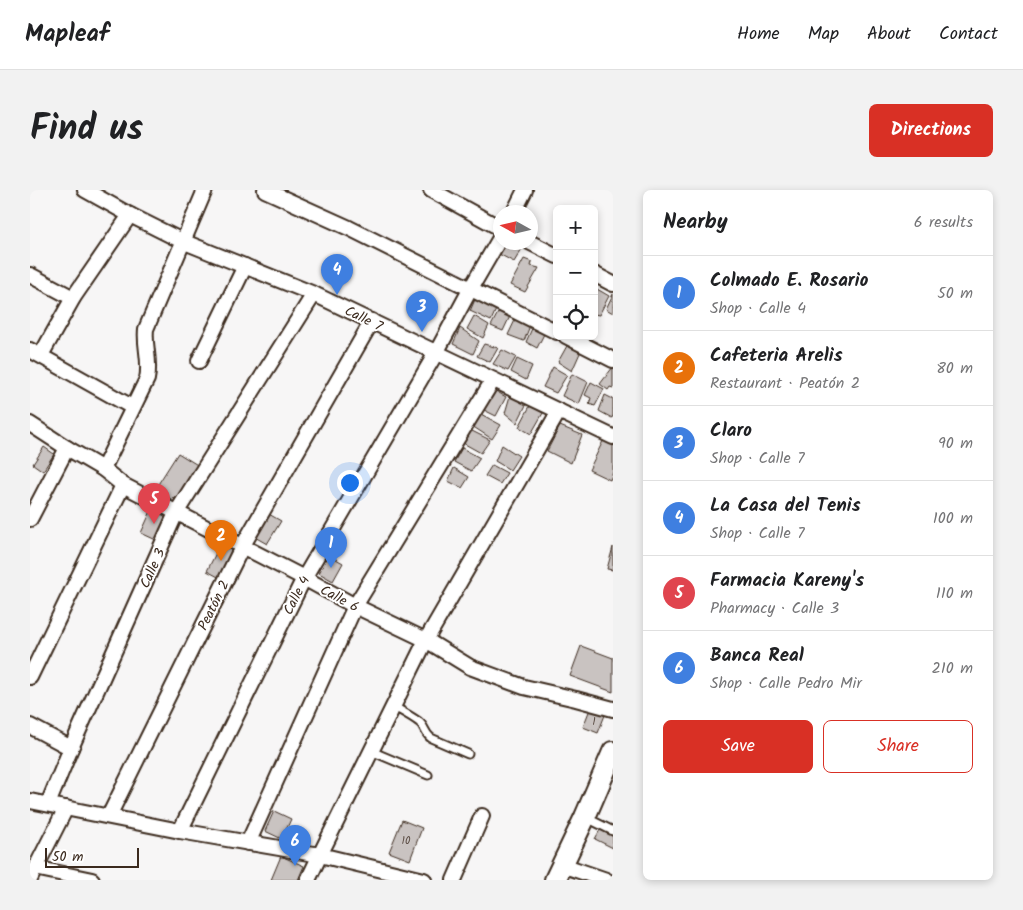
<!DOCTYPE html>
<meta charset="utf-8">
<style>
body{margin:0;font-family:Kalam,sans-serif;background:#f2f2f2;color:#202124}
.controls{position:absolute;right:15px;top:15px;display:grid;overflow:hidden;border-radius:8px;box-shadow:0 2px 8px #0003}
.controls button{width:45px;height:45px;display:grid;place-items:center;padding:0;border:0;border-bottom:1px solid #e0e0e0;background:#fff;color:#202124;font:25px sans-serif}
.compass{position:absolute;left:463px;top:15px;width:45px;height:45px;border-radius:50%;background:#fff;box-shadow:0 2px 8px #0003;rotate:278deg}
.scale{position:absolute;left:15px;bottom:12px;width:94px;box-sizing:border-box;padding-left:5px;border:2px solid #3b2a1e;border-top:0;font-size:14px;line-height:18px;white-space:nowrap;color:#3b2a1e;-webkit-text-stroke:4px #fff;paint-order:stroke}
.you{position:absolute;left:319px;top:292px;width:18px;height:18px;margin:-12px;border:4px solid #fff;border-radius:50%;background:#1a73e8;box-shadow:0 0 0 8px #1a73e833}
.badge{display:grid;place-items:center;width:32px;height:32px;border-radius:50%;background:#d93025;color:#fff;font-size:16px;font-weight:700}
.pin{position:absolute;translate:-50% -41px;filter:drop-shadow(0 1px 2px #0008)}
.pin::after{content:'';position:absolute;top:26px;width:18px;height:15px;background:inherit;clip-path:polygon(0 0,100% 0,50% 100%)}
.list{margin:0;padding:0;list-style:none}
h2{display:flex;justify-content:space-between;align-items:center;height:65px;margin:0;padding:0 20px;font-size:21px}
h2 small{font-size:16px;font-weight:400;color:#757577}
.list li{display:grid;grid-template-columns:32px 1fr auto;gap:15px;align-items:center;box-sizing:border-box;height:75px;padding:0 20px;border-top:1px solid #e0e0e0}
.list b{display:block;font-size:19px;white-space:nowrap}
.list p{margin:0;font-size:16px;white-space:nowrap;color:#757577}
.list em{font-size:16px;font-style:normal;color:#757577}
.actions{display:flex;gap:10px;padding:15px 20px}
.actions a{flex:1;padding:11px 0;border:1px solid #d93025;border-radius:8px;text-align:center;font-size:18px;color:#d93025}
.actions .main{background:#d93025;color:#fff}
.icon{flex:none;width:28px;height:28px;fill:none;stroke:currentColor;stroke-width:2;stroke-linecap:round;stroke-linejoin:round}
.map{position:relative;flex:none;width:583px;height:690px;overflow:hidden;border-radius:8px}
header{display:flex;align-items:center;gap:30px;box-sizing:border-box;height:70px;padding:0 25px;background:#fff;border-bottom:1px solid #e0e0e0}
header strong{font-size:24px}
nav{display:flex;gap:28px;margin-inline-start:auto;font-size:18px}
.intro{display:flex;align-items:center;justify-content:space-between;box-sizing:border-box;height:120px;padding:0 30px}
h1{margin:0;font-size:35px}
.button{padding:12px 22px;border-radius:8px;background:#d93025;color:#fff;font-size:18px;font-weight:700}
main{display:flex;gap:30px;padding:0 30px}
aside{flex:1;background:#fff;border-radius:8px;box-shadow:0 2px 8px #0003}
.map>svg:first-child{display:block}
.building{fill:#c9c3c1;stroke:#3b2a1e}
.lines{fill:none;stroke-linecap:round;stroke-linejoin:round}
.lane-casing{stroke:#3b2a1e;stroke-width:11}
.street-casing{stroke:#3b2a1e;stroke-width:18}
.secondary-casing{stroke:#3b2a1e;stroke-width:24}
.lane{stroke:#fff;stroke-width:7}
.street{stroke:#fff;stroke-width:14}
.secondary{stroke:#fff;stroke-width:20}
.labels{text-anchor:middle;stroke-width:4;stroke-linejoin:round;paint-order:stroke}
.number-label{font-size:11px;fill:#5e5047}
.street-label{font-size:14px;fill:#3b2a1e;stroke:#fff}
</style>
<header>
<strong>Mapleaf</strong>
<nav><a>Home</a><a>Map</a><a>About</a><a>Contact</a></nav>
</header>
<div class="intro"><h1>Find us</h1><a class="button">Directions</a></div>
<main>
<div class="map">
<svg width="583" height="690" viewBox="0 0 583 690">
<rect width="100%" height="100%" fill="#f7f6f6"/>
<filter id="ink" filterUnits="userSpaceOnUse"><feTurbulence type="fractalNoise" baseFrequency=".02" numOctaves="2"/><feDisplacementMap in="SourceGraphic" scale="10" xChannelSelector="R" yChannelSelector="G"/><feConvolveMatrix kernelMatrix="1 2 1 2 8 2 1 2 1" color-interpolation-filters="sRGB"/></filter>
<g filter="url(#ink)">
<!-- building -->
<g class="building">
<path d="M476,52H485L493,57L484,72L469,64Z"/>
<path d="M494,69L502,72L501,76L509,78L495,102L480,95Z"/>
<path d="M567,99L579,106L569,125L564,124V104Z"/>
<path d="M583,104V123L576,119Z"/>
<path d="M447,105L468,115L461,131L440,121Z"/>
<path d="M470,119L481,124L473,141L461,136Z"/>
<path d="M444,126L459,135L453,148L437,139Z"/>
<path d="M487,126L501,133L494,151L478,145Z"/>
<path d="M504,134L516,140L507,158L496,152Z"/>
<path d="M430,138L449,151L443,164L423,154Z"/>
<path d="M454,154L468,158L460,172L447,166Z"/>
<path d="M538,154L550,163L542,181L528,172Z"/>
<path d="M472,160L486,167L478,181L463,174Z"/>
<path d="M487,169L502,176L496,190L481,182Z"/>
<path d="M523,177L537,185L526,203L513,197Z"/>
<path d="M583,177V198L580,197L578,200L570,194Z"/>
<path d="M542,184L558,192L549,214L532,206Z"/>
<path d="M561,192L574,199L565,216L559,214L561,208L555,205Z"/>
<path d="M464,200L476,207L466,226L454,220Z"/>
<path d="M575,205L583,209V225L582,228L569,221Z"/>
<path d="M480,206L497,213L487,233L475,223Z"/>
<path d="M500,216L513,223L501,244L489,237Z"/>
<path d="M449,223L471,235L462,249L442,236Z"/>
<path d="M530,236L552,245L541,273L517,261Z"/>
<path d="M440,240L460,250L451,263L433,253Z"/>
<path d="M573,251L583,255V282L580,290L559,280Z"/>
<path d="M472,255L489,266L480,280L465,271Z"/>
<path d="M14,257L24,264L13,281L3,274Z"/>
<path d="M432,258L450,268L441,281L424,272Z"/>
<path d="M148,263L169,276L149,308L141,309L125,299Z"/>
<path d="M462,275L477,283L470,294L455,286Z"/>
<path d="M424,278L439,287L432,298L418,291Z"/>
<path d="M122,319L138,326L126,350L111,343Z"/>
<path d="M237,323L251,331L237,354L223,346Z"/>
<path d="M191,353L206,361L192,389L177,381Z"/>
<path d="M583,357V380L577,379Z"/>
<path d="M299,365L313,373L303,391L289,383Z"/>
<path d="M551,456L583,468V502L540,486Z"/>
<path d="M560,519L575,525L568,543L553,537Z"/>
<path d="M244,621L261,629L252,649L235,641Z"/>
<path d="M372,630L392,638L380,670L359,662Z"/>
<path d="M571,638L583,644V658L565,649Z"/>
<path d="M251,666L274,676L268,690H241Z"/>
</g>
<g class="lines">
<defs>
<g id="lane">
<path d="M363,516C371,521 381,526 389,532C395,536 394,543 401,548L438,564"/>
<path d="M341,561L398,585"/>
<path d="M557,628L583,641"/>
</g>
<g id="street">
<path d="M55,0L100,25L152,51L284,104L583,247"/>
<path d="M235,0L319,38L527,142"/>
<path d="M401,0L470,38"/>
<path d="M484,22L495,0"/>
<path d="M499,52L527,66"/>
<path d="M564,84L583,94"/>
<path d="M0,85L43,108"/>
<path d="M536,146L583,170"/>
<path d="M0,160L102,217"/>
<path d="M11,165L43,108L100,25"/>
<path d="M169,171L215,76"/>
<path d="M0,234L37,258L73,279L93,295L274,388L325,416L396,450L440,477L494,497L546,509L583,519"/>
<path d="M73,279L117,189C121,171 114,157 116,139L175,0"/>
<path d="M0,329L37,258"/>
<path d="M0,487L93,295"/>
<path d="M0,536L41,558"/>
<path d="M0,611L150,641L290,665L394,690"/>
<path d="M18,614L41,558L146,323L284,104"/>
<path d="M79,626L212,357L342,131"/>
<path d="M150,641L274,388L406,163L441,98L470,48"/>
<path d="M218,653L325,416L463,190"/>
<path d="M532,675L576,690"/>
<path d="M5,678L62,690"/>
<path d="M0,689L36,618"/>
<path d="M278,690L290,665L396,450L529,221"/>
<path d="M424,690L452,626"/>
</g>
<path id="secondary" d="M525,690L555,627L583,562"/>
</defs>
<!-- lane casing -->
<use href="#lane" class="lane-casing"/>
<!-- street casing -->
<use href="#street" class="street-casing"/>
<!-- secondary casing -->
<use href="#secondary" class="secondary-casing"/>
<!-- lane -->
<use href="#lane" class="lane"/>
<!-- street -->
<use href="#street" class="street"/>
<!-- secondary -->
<use href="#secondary" class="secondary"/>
</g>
</g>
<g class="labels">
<!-- number labels -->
<g class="number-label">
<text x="564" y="535">1</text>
<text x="376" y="654">10</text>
</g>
<!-- street labels -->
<g class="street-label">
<text transform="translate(334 128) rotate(26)" y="5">Calle 7</text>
<text transform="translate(122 378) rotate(-66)" y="5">Calle 3</text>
<text transform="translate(266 405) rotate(-63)" y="5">Calle 4</text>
<text transform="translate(310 408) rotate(28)" y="5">Calle 6</text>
<text transform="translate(183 415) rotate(-64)" y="5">Peatón 2</text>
</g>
</g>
</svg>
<div class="controls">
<button>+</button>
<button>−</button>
<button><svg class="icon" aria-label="locate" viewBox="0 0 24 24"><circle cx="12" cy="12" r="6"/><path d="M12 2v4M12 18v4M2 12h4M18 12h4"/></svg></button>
</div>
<svg class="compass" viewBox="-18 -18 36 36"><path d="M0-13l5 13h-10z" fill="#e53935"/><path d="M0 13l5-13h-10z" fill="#757577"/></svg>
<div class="scale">50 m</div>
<div class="you"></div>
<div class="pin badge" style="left:301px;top:378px;background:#3f7fe0">1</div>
<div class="pin badge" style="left:191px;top:371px;background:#e8710a">2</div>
<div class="pin badge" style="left:392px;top:142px;background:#3f7fe0">3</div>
<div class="pin badge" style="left:307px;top:105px;background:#3f7fe0">4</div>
<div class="pin badge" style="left:124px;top:334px;background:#e0444e">5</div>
<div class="pin badge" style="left:265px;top:676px;background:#3f7fe0">6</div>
</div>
<aside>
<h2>Nearby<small>6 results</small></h2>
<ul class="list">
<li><span class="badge" style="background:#3f7fe0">1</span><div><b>Colmado E. Rosario</b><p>Shop · Calle 4</p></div><em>50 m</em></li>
<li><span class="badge" style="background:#e8710a">2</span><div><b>Cafeteria Arelis</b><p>Restaurant · Peatón 2</p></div><em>80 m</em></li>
<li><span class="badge" style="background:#3f7fe0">3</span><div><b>Claro</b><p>Shop · Calle 7</p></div><em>90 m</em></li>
<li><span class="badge" style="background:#3f7fe0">4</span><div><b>La Casa del Tenis</b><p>Shop · Calle 7</p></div><em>100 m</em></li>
<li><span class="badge" style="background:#e0444e">5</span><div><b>Farmacia Kareny's</b><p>Pharmacy · Calle 3</p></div><em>110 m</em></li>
<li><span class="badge" style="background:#3f7fe0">6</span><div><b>Banca Real</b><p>Shop · Calle Pedro Mir</p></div><em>210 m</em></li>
</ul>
<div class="actions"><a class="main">Save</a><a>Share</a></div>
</aside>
</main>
